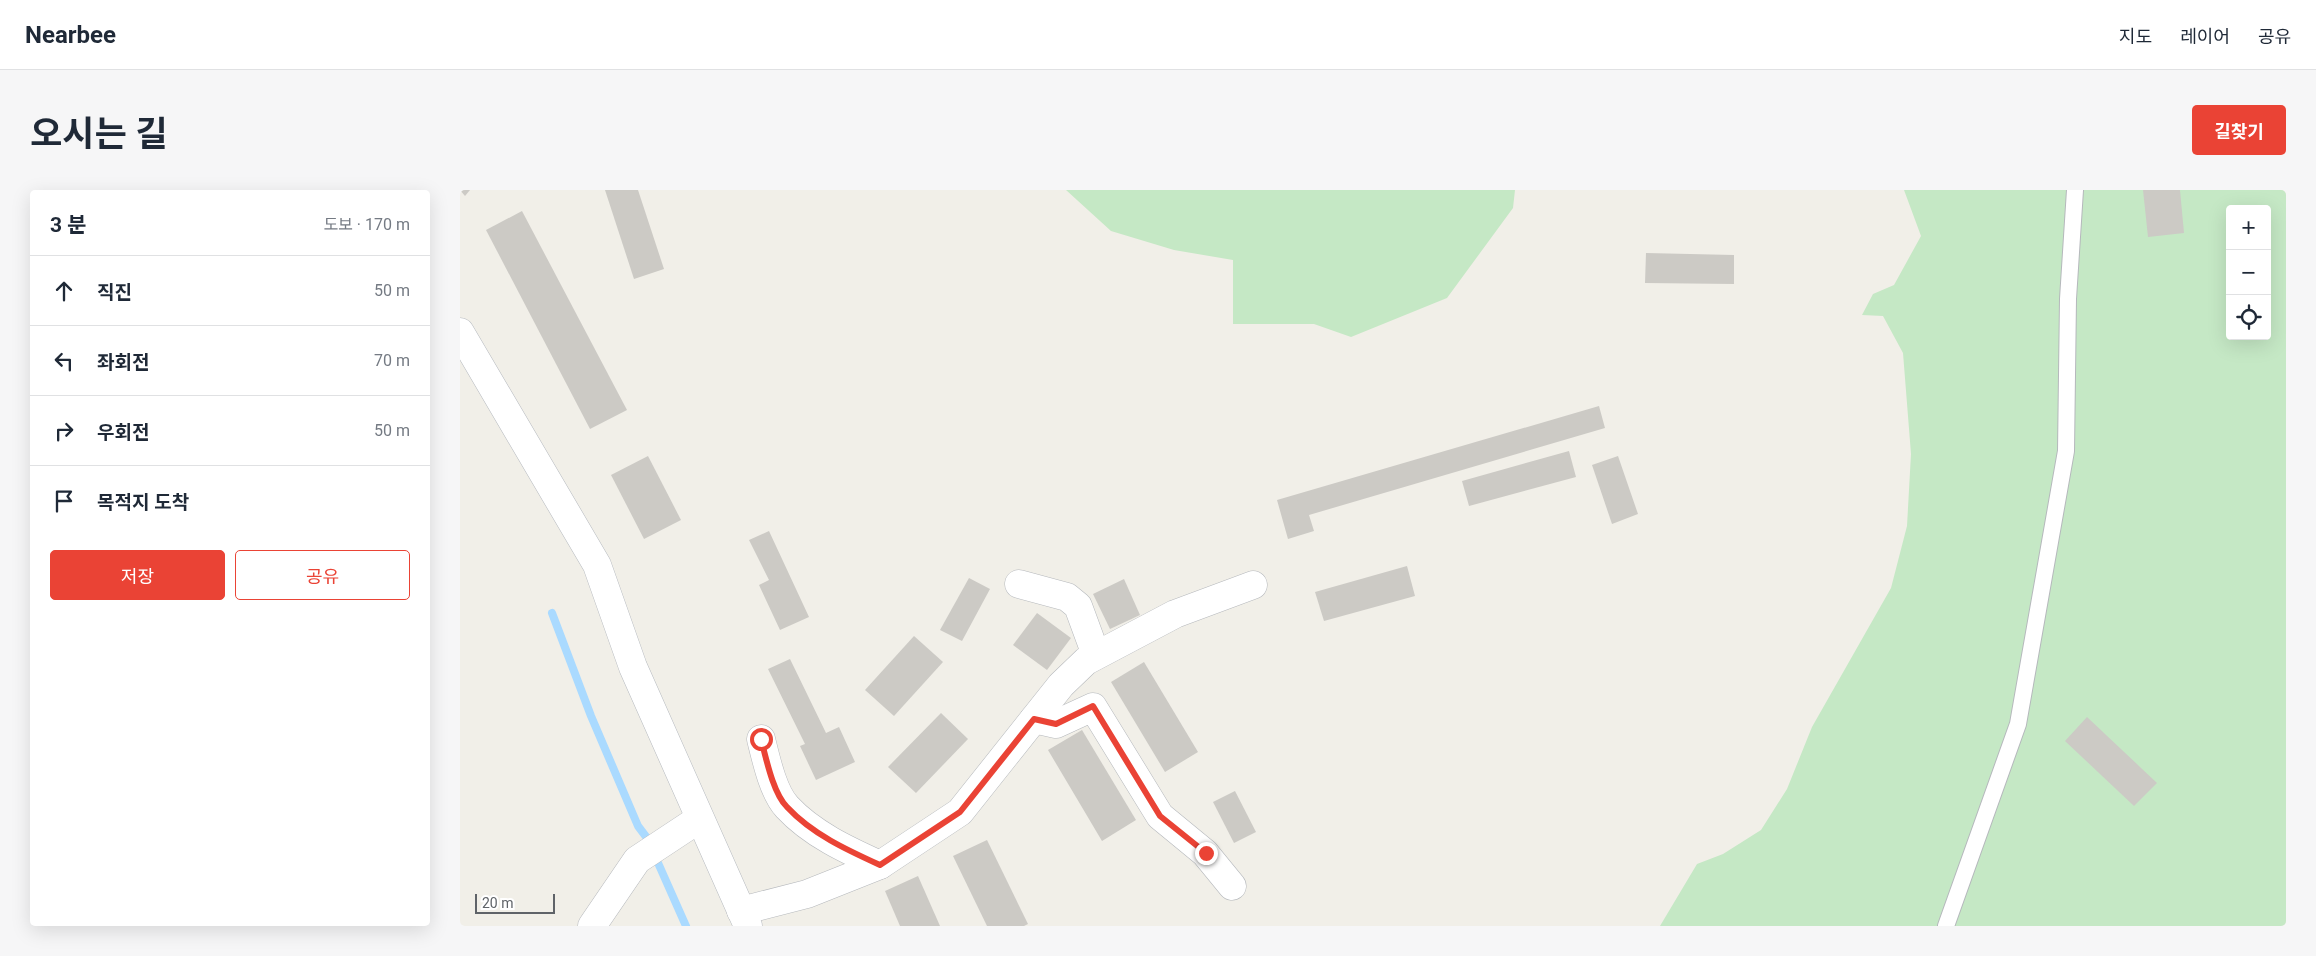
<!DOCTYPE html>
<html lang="ko">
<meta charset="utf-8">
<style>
body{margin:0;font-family:Roboto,"Noto Sans KR",sans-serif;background:#f6f6f7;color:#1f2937}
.controls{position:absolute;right:15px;top:15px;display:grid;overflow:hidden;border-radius:5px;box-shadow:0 5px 20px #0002}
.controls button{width:45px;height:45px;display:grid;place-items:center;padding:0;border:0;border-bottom:1px solid #e0e1e3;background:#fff;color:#1f2937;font:25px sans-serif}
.scale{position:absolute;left:15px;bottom:12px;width:80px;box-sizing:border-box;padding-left:5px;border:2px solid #5f6368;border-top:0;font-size:14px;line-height:18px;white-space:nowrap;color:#5f6368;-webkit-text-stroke:4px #fff;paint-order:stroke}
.stop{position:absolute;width:15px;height:15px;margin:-11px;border:4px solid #ea4335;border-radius:50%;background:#fff}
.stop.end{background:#ea4335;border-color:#fff;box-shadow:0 1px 5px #0008}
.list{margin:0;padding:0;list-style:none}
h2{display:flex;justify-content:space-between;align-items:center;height:65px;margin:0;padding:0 20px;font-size:21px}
h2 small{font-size:16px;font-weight:400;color:#747a83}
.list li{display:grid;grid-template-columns:32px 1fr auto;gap:15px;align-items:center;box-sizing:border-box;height:70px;padding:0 20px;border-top:1px solid #e0e1e3}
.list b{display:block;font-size:19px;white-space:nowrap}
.list em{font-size:16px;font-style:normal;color:#747a83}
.actions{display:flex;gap:10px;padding:15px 20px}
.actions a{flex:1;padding:11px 0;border:1px solid #ea4335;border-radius:5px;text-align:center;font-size:18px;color:#ea4335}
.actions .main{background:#ea4335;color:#fff}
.icon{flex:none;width:28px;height:28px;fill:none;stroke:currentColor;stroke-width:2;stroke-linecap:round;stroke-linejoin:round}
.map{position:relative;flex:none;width:1826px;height:736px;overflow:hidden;border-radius:5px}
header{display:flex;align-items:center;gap:30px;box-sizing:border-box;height:70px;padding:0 25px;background:#fff;border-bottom:1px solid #e0e1e3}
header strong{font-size:24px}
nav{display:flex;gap:28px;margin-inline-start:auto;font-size:18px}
.intro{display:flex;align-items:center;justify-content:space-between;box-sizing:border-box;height:120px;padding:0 30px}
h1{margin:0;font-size:35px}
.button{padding:12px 22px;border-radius:5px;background:#ea4335;color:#fff;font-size:18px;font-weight:700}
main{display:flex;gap:30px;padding:0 30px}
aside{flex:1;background:#fff;border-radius:5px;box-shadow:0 5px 20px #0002}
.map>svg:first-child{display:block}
.green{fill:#c5e8c5;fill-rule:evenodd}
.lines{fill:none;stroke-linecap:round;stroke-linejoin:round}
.stream{stroke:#aadaff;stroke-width:8}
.building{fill:#cccac5}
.service-casing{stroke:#b5b8bc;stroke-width:18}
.minor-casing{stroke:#b5b8bc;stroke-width:29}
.secondary-casing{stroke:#b6babf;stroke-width:29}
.service{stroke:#fff;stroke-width:16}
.minor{stroke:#fff;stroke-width:28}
.secondary{stroke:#fff;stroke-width:28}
.route{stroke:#ea4335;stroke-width:6}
</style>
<header>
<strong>Nearbee</strong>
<nav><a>지도</a><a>레이어</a><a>공유</a></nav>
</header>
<div class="intro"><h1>오시는 길</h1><a class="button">길찾기</a></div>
<main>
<aside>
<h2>3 분<small>도보 · 170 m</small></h2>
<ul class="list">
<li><svg class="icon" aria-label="ahead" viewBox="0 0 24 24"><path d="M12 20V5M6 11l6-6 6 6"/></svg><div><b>직진</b></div><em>50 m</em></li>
<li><svg class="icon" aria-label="left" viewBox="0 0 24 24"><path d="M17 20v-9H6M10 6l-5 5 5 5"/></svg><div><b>좌회전</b></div><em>70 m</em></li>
<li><svg class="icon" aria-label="right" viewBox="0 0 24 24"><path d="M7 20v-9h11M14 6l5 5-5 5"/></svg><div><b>우회전</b></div><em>50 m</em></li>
<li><svg class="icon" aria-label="arrive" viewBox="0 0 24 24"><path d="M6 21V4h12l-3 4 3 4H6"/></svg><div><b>목적지 도착</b></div></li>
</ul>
<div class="actions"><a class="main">저장</a><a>공유</a></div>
</aside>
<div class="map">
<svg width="1826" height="736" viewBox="0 0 1826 736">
<rect width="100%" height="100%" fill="#f1efe8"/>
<!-- green -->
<g class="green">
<path d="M606,0H1055L1053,18L987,108L891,147L854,134H773V70L714,60L651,41Z"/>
<path d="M1444,0H1826V736H1200L1237,674L1263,664L1301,640L1327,599L1352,537L1431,398L1447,336L1451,264L1443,163L1423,126L1402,125L1413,104L1434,95L1461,46ZM1770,19H1807V146H1770Z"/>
</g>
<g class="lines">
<!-- stream -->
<path class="stream" d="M92,423L131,526L178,636L187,648L226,736"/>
</g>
<!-- building -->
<g class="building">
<path d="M0,0H10L5,6Z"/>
<path d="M145,0H178L204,79L174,89Z"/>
<path d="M1683,0H1720L1724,43L1688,47Z"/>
<path d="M62,21L167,220L130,239L26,40Z"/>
<path d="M1186,63L1274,65V94L1185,93Z"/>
<path d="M1139,216L1145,238L849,325L854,341L828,349L817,310Z"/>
<path d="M1109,261L1116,287L1009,316L1002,291Z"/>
<path d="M188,266L221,330L184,349L151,285Z"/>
<path d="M1158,266L1178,324L1152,334L1132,275Z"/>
<path d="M309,341L349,427L320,440L299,395L309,390L289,350Z"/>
<path d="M947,376L955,406L864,431L855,402Z"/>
<path d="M509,388L530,399L502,451L480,440Z"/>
<path d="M664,389L680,425L650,439L633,404Z"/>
<path d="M577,423L611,448L587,480L553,455Z"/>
<path d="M454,446L483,472L434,526L405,500Z"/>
<path d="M330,469L366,543L379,537L395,572L356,590L340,556L345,554L308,479Z"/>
<path d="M684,472L738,562L705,582L651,492Z"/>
<path d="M481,523L508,549L456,603L428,577Z"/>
<path d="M1627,527L1697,593L1674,616L1605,551Z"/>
<path d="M622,540L676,630L642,651L588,560Z"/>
<path d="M775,601L796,642L774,653L753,612Z"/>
<path d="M527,650L568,734L564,736H527L493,666Z"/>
<path d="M458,686L480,736H440L425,701Z"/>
</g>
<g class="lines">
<defs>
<path id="service" d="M1486,736L1558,534L1606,261L1608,109L1615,0"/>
<g id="minor">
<path d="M559,394L607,407L618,416L636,465"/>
<path d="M574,529L596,534L633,517L700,626L745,663L772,696"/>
<path d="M301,549C306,569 313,602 327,617C352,644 387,660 420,675"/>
<path d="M281,721L347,704L420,675L500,622L601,495L626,471L715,424L793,395"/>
<path d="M132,736L177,670L239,629"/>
</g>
<path id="secondary" d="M0,142L137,375L173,477L288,736"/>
</defs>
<!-- service casing -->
<use href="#service" class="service-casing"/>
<!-- minor casing -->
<use href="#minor" class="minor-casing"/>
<!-- secondary casing -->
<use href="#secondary" class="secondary-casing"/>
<!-- service -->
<use href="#service" class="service"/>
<!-- minor -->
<use href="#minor" class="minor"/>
<!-- secondary -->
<use href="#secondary" class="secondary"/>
</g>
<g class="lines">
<!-- route -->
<path class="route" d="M301,549C306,568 313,603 327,617C352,644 387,660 420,675L500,622L574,529L596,534L633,516L700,626L746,663"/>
</g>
</svg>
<div class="controls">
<button>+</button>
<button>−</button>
<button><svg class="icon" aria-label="locate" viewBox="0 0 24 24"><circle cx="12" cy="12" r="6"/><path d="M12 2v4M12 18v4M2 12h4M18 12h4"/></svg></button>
</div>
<div class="scale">20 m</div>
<div class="stop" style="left:301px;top:549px"></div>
<div class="stop end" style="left:746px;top:663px"></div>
</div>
</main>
